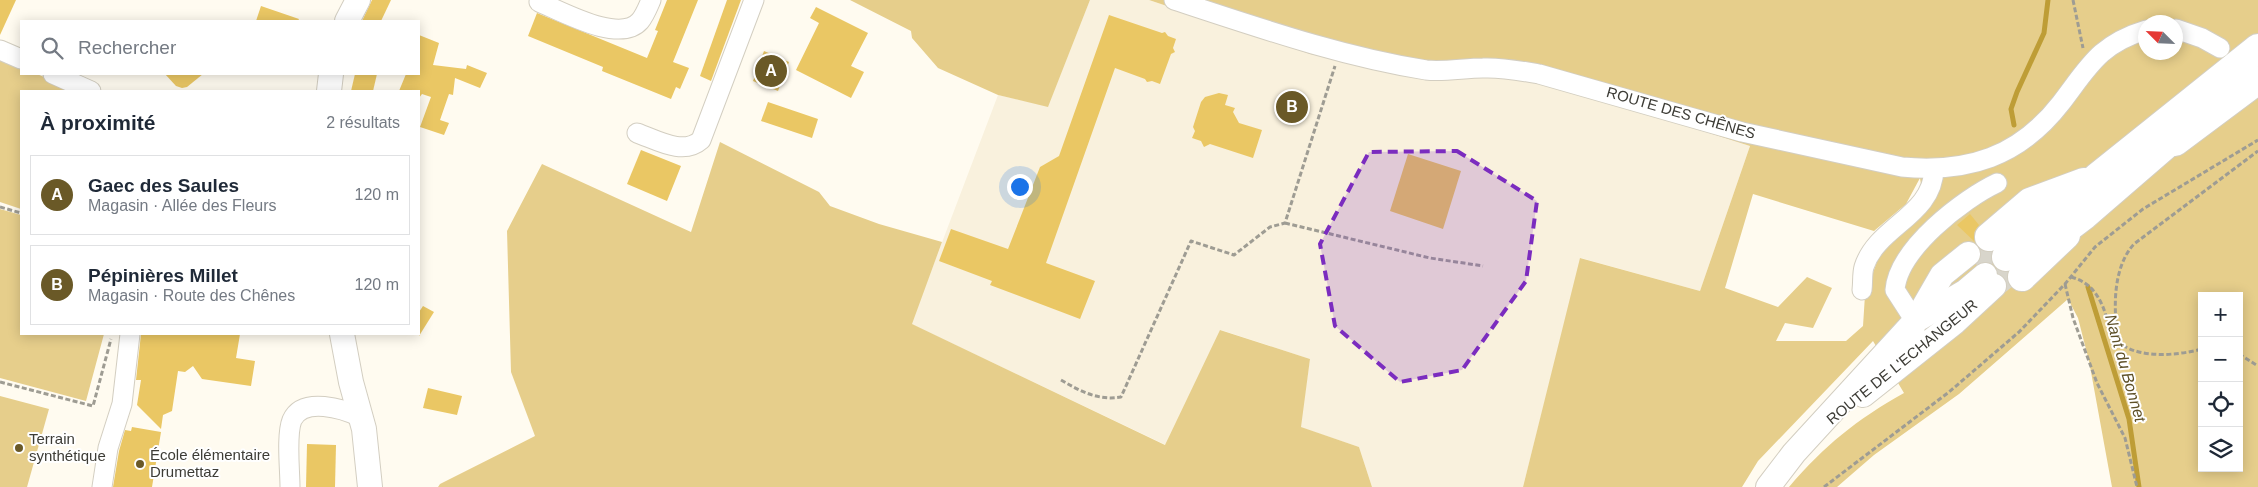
<!DOCTYPE html>
<html lang="fr">
<meta charset="utf-8">
<style>
body{margin:0;font-family:Arial,sans-serif;background:#f2f2f3;color:#1f2937}
.controls{position:absolute;right:15px;bottom:15px;display:grid;overflow:hidden;border-radius:0px;box-shadow:0 2px 12px #0003}
.controls button{width:45px;height:45px;display:grid;place-items:center;padding:0;border:0;border-bottom:1px solid #e0e1e3;background:#fff;color:#1f2937;font:25px sans-serif}
.compass{position:absolute;left:2138px;top:15px;width:45px;height:45px;border-radius:50%;background:#fff;box-shadow:0 2px 12px #0003;rotate:294deg}
.you{position:absolute;left:1019px;top:186px;width:18px;height:18px;margin:-12px;border:4px solid #fff;border-radius:50%;background:#1a73e8;box-shadow:0 0 0 8px #1a73e833}
.badge{display:grid;place-items:center;width:32px;height:32px;border-radius:50%;background:#6a5927;color:#fff;font-size:16px;font-weight:700}
.pin{position:absolute;translate:-50% -50%;border:2px solid #fff;box-shadow:0 1px 5px #0006}
.list{margin:0;padding:0;list-style:none}
h2{display:flex;justify-content:space-between;align-items:center;height:65px;margin:0;padding:0 20px;font-size:21px}
h2 small{font-size:16px;font-weight:400;color:#747a83}
.list li{display:grid;grid-template-columns:32px 1fr auto;gap:15px;align-items:center;box-sizing:border-box;height:80px;margin:0 10px 10px;padding:0 10px;border:1px solid #e0e1e3;border-radius:0px}
.list b{display:block;font-size:19px;white-space:nowrap}
.list p{margin:0;font-size:16px;white-space:nowrap;color:#747a83}
.list em{font-size:16px;font-style:normal;color:#747a83}
.icon{flex:none;width:28px;height:28px;fill:none;stroke:currentColor;stroke-width:2;stroke-linecap:round;stroke-linejoin:round}
.map{position:relative;flex:none;width:2258px;height:487px;overflow:hidden}
.search{position:absolute;background:#fff;box-shadow:0 2px 12px #0003;left:20px;top:20px;width:400px;height:55px;display:flex;align-items:center;gap:12px;box-sizing:border-box;padding:0 18px;border-radius:0px;color:#747a83;font-size:19px}
.panel{position:absolute;background:#fff;box-shadow:0 2px 12px #0003;left:20px;top:90px;width:400px;height:245px;border-radius:0px}
.map>svg:first-child{display:block}
.built{fill:#f9f1dd}
.green{fill:#e6ce8b;fill-rule:evenodd}
.lines{fill:none;stroke-linecap:round;stroke-linejoin:round}
.stream{stroke:#be9d36;stroke-width:5}
.building{fill:#eac764}
.major-tunnel{stroke:#d8d5cb;stroke-width:24;stroke-dasharray:24 12;stroke-linecap:butt}
.minor-casing{stroke:#d3cec1;stroke-width:21}
.major-casing{stroke:#d3cec1;stroke-width:26}
.highway-casing{stroke:#d3cec1;stroke-width:30}
.path{stroke:#9e9c93;stroke-width:3;stroke-dasharray:5 2.5;stroke-linecap:butt}
.minor{stroke:#fff;stroke-width:19}
.major{stroke:#fff;stroke-width:24}
.highway{stroke:#fff;stroke-width:28}
.marked{fill:#7b2cbf;fill-opacity:0.2;stroke:#7b2cbf;stroke-width:4;stroke-dasharray:10 6;stroke-linejoin:round}
.poi-dot{fill:#6a5927;stroke:#fff;stroke-width:2}
.labels{text-anchor:middle;stroke-width:4;stroke-linejoin:round;paint-order:stroke}
.street-label{font-size:15px;fill:#3d3c36;stroke:#fff}
.poi-label{font-size:15px;fill:#3d3c36;stroke:#fff;text-anchor:start}
.water-label{font-size:16px;font-style:italic;fill:#5e5027;stroke:#fff}
</style>
<div class="map">
<svg width="2258" height="487" viewBox="0 0 2258 487">
<rect width="100%" height="100%" fill="#fffbf0"/>
<!-- built -->
<path class="built" d="M1090,0H1149L1310,54L1422,78L1509,75L1625,106L1750,146L1700,291L1581,258L1523,487H1372L1359,447L1300,427L1310,359L1221,330L1166,445L911,324L998,95L1048,106Z"/>
<!-- green -->
<g class="green">
<path d="M850,0H1090L1048,107L998,95L938,68L912,38L911,31Z"/>
<path d="M1149,0H2258V487H2112L2089,361L2078,318L2068,299L1959,394L1874,455L1837,487H1789C1825,445 1856,420 1904,393L1873,341L1758,461L1742,487H1523L1580,258L1700,291L1750,146L1625,106L1509,75L1422,78L1310,54ZM2146,22H2176V52H2146ZM1920,178L1925,209L1879,256L1865,295L1863,326L1846,341H1776L1785,323L1813,328L1832,288L1807,277L1778,307L1725,288L1753,194L1874,231L1906,204ZM2202,296H2239V468H2202Z"/>
<path d="M0,58L21,67V74H37L77,91H21V209L0,202Z"/>
<path d="M720,142L819,192L830,206L879,224L942,242L912,324L1165,445L1220,330L1310,359L1301,427L1359,447L1372,487H438L440,484L535,436L511,372L507,231L542,164L691,232Z"/>
<path d="M0,209L21,215V334H104L86,401L0,378Z"/>
<path d="M0,396L49,409L27,487H0Z"/>
</g>
<g class="lines">
<!-- stream -->
<g class="stream">
<path d="M2014,125L2011,109L2017,92L2044,33L2048,0"/>
<path d="M2088,287L2129,419L2139,487"/>
</g>
</g>
<!-- building -->
<g class="building">
<path d="M0,0H16L0,35Z"/>
<path d="M372,0H391L381,21H362Z"/>
<path d="M667,0H698L673,62L689,68L680,89L676,87L671,99L602,71L603,67L528,36L537,13L647,58L658,31L655,30Z"/>
<path d="M727,0H741L711,81L700,76Z"/>
<path d="M261,6L299,19L298,21H256Z"/>
<path d="M816,7L868,33L851,66L864,72L851,98L796,70L819,23L810,18Z"/>
<path d="M1109,15L1162,33L1165,32L1168,36L1176,39L1173,48L1175,52L1171,54L1160,84L1152,81L1147,82L1145,79L1115,68L1046,263L1095,281L1080,319L990,285L992,281L939,261L951,229L1008,249L1040,167L1059,156Z"/>
<path d="M419,35L439,43L433,65L466,69L467,65L487,73L480,88L455,78L453,95L449,94L440,120L449,123L444,135L420,127L431,97L422,94L419,98V91H399L406,74H419Z"/>
<path d="M764,51L789,62L778,91L753,81Z"/>
<path d="M165,74H203L187,87L182,88L176,86Z"/>
<path d="M355,74H377L373,91H351Z"/>
<path d="M1219,93L1228,95L1225,105L1235,108L1233,112L1239,123L1262,130L1253,158L1210,144L1204,147L1201,141L1192,138L1195,131L1193,127L1201,102L1205,97Z"/>
<path d="M768,102L818,119L812,138L761,121Z"/>
<path d="M641,150L681,166L667,201L627,184Z"/>
<path d="M1408,154L1461,171L1443,229L1390,211Z"/>
<path d="M1970,214L1979,225L1974,232L1975,242L1957,225Z"/>
<path d="M423,306L434,312L419,336V312Z"/>
<path d="M141,334H240L236,358L255,361L251,386L202,379L193,366L185,372L178,371L172,411L163,415L161,429L137,405L141,380H136Z"/>
<path d="M428,388L462,396L457,415L423,408Z"/>
<path d="M132,427L161,432L152,487H113L119,451L125,430L131,431Z"/>
<path d="M307,444L336,445L335,487H306Z"/>
</g>
<g class="lines">
<!-- major-tunnel -->
<g class="major-tunnel">
<path d="M1975,263L1996,245"/>
<path d="M1994,286L2015,269"/>
</g>
<defs>
<g id="minor">
<path d="M1174,0C1257,27 1339,56 1426,70C1444,72 1465,68 1483,68C1502,67 1521,71 1539,74L1742,132L1902,167C1968,173 2019,157 2061,103C2088,68 2099,44 2146,30"/>
<path d="M539,2C563,12 620,44 640,21C645,15 648,7 651,0"/>
<path d="M2176,29L2202,38L2220,48"/>
<path d="M0,50L21,59"/>
<path d="M53,74L91,91"/>
<path d="M637,133C657,140 683,156 701,140L754,0"/>
<path d="M1862,290C1863,283 1862,274 1864,267C1877,226 1933,216 1934,169"/>
<path d="M1915,332V321L1895,290C1898,249 1963,199 1997,183"/>
<path d="M102,487L108,448L122,404L130,334"/>
<path d="M290,487C290,470 286,435 292,420C303,396 344,409 360,417"/>
</g>
<g id="major">
<path d="M347,21L358,0"/>
<path d="M329,91L331,74"/>
<path d="M1916,320L1942,275L1968,254"/>
<path d="M342,334L351,382L364,429L370,487"/>
<path d="M1863,395L1955,322L1994,286"/>
<path d="M1768,487L1794,453L1915,321L1966,291L1985,275"/>
</g>
<g id="highway">
<path d="M2175,142L2258,80"/>
<path d="M1989,237L2030,202L2084,182"/>
<path d="M2048,243L2085,215L2188,126"/>
<path d="M2006,257L2097,177L2258,48"/>
<path d="M2022,277L2066,235"/>
</g>
</defs>
<!-- minor casing -->
<use href="#minor" class="minor-casing"/>
<!-- major casing -->
<use href="#major" class="major-casing"/>
<!-- highway casing -->
<use href="#highway" class="highway-casing"/>
<!-- path -->
<g class="path">
<path d="M2073,0L2083,48"/>
<path d="M0,207L21,213"/>
<path d="M1285,223L1430,258L1483,266"/>
<path d="M2071,277C2094,283 2102,301 2108,322C2109,326 2109,330 2111,333C2127,361 2176,356 2202,349"/>
<path d="M2065,284L2073,318L2097,383L2125,438L2137,487"/>
<path d="M2119,343C2113,312 2112,268 2134,244L2258,151"/>
<path d="M2239,354L2258,366"/>
<path d="M1061,380C1080,391 1098,401 1121,397L1191,241L1234,255L1270,227L1285,223L1335,66"/>
<path d="M0,382L93,406L111,339"/>
<path d="M1824,487L1949,392L2019,332L2065,284L2095,247L2143,209L2258,140"/>
</g>
<!-- minor -->
<use href="#minor" class="minor"/>
<!-- major -->
<use href="#major" class="major"/>
<!-- highway -->
<use href="#highway" class="highway"/>
</g>
<!-- marked area -->
<path class="marked" d="M1457,151L1537,201L1526,281L1462,370L1400,382L1335,326L1320,244L1369,152Z"/>
<!-- markers -->
<g class="poi-dot">
<circle cx="19" cy="448" r="5"/>
<circle cx="140" cy="464" r="5"/>
</g>
<g class="labels">
<!-- street labels -->
<g class="street-label">
<text transform="translate(1681 113) rotate(16)" y="5">ROUTE DES CHÊNES</text>
<text transform="translate(1902 362) rotate(-39)" y="5">ROUTE DE L'ECHANGEUR</text>
</g>
<!-- poi labels -->
<g class="poi-label">
<text x="29" y="444">Terrain<tspan x="29" dy="17">synthétique</tspan></text>
<text x="150" y="460">École élémentaire<tspan x="150" dy="17">Drumettaz</tspan></text>
</g>
<!-- water labels -->
<g class="water-label">
<text transform="translate(2126 368) rotate(74)" y="6">Nant du Bonnet</text>
</g>
</g>
</svg>
<div class="controls">
<button>+</button>
<button>−</button>
<button><svg class="icon" aria-label="locate" viewBox="0 0 24 24"><circle cx="12" cy="12" r="6"/><path d="M12 2v4M12 18v4M2 12h4M18 12h4"/></svg></button>
<button><svg class="icon" aria-label="layers" viewBox="0 0 24 24"><path d="M12 4l9 5-9 5-9-5zM3 14l9 5 9-5"/></svg></button>
</div>
<svg class="compass" viewBox="-18 -18 36 36"><path d="M0-13l5 13h-10z" fill="#e53935"/><path d="M0 13l5-13h-10z" fill="#747a83"/></svg>
<div class="you"></div>
<div class="pin badge" style="left:771px;top:71px">A</div>
<div class="pin badge" style="left:1292px;top:107px">B</div>
<div class="search"><svg class="icon" aria-label="search" viewBox="0 0 24 24"><circle cx="10" cy="10" r="6"/><path d="M15 15l6 6"/></svg>Rechercher</div>
<section class="panel">
<h2>À proximité<small>2 résultats</small></h2>
<ul class="list">
<li><span class="badge">A</span><div><b>Gaec des Saules</b><p>Magasin · Allée des Fleurs</p></div><em>120 m</em></li>
<li><span class="badge">B</span><div><b>Pépinières Millet</b><p>Magasin · Route des Chênes</p></div><em>120 m</em></li>
</ul>
</section>
</div>
